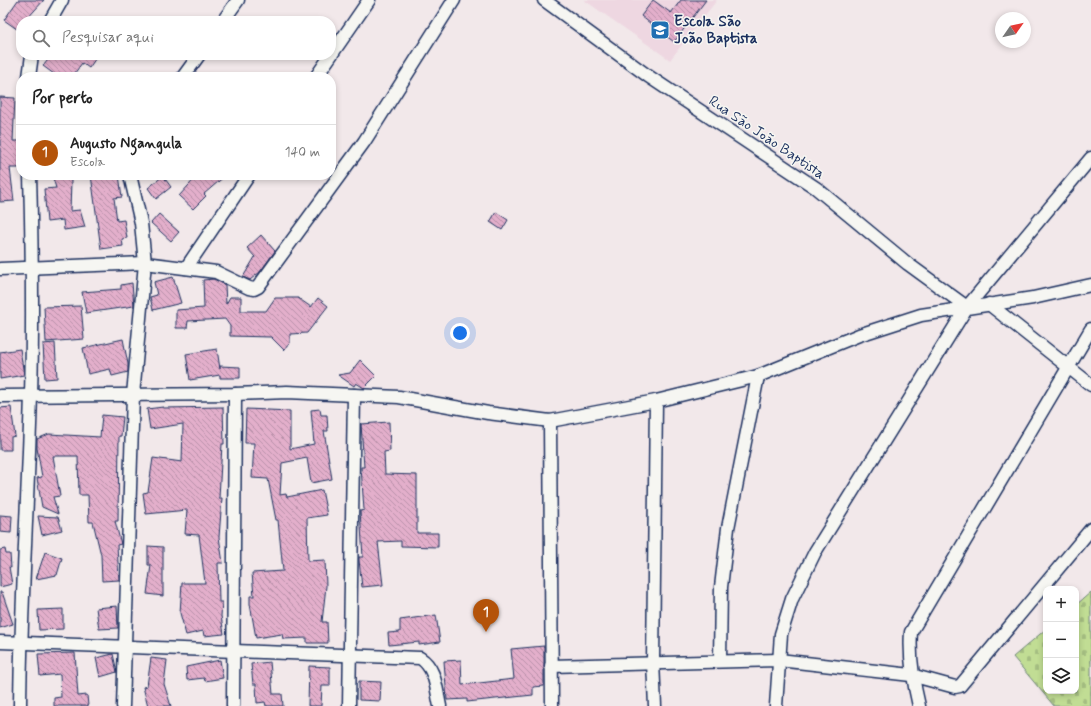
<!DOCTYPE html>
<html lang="pt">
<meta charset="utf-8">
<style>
body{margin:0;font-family:Mynerve,sans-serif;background:#f6f6f6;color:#222}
.controls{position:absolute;right:12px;bottom:12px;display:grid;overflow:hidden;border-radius:8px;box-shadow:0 2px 6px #0003}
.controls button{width:36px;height:36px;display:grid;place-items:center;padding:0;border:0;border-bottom:1px solid #e0e0e0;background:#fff;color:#222;font:20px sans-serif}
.compass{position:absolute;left:995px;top:12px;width:36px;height:36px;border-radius:50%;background:#fff;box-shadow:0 2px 6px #0003;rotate:56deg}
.you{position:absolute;left:460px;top:333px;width:14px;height:14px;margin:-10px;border:3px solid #fff;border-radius:50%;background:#1a73e8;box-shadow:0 0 0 6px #1a73e833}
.badge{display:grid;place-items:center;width:26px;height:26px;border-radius:50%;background:#b45309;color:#fff;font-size:13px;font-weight:700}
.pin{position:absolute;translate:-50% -33px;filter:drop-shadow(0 1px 2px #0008)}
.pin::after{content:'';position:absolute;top:21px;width:14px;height:12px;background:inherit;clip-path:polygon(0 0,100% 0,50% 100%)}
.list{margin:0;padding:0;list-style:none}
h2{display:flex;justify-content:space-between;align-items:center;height:52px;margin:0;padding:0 16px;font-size:17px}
h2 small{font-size:13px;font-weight:400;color:#767676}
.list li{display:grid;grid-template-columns:26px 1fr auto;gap:12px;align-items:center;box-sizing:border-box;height:56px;padding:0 16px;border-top:1px solid #e0e0e0}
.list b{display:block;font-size:15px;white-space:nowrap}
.list p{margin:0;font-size:13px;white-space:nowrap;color:#767676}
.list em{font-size:13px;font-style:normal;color:#767676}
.icon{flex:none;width:22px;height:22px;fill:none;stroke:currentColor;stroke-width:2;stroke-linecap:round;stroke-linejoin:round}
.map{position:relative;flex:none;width:1091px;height:706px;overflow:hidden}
.search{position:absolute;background:#fff;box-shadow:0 2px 6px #0003;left:16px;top:16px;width:320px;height:44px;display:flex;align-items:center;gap:10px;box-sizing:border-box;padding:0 14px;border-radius:16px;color:#767676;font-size:15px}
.panel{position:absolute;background:#fff;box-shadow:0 2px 6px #0003;left:16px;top:72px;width:320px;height:108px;border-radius:16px}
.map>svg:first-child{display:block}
.built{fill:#eed7e1}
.cemetery{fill:url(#cemetery-stones);stroke:#6e8679}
.building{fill:url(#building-back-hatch);stroke:#1b2f5e}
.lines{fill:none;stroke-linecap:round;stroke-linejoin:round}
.minor-casing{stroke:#1b2f5e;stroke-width:15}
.minor{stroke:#f6f6f2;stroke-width:12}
.labels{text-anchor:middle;stroke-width:3;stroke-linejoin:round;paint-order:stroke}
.poi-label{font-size:15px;font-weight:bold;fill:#1b2f5e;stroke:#f6f6f2;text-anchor:start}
.street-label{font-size:15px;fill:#1b2f5e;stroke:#f6f6f2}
</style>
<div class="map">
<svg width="1091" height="706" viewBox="0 0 1091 706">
<defs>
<pattern id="cemetery-stones" width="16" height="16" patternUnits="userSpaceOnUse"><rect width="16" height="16" fill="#c1dd94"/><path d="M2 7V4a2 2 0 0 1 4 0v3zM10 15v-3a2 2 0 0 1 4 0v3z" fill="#a5be82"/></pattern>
<pattern id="building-back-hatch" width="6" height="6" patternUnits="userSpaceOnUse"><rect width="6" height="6" fill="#e3afcb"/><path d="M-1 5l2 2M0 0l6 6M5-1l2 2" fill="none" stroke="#b78fa8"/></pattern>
</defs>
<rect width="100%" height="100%" fill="#f2e8ea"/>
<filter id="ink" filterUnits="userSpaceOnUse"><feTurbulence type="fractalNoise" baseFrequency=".025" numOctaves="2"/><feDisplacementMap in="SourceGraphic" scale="8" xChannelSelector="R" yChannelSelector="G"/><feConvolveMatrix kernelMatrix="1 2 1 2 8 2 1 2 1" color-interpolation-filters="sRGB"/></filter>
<g filter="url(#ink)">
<!-- built -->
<path class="built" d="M584,0H717L670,60Z"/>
<!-- cemetery -->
<path class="cemetery" d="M1091,592V706H1054L1013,657L1046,629V691H1076V605Z"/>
<!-- building -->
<g class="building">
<path d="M18,0H44L25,21H21V32L4,20Z"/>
<path d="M653,0L671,13L681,0H706L674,42L641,16Z"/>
<path d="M52,55H98L89,68L82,63L72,77H58L43,66Z"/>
<path d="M0,97L15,98L13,141H20L19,168H10L14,201L0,202Z"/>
<path d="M52,175H69L71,181L70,211L80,210L85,227L64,230L63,220L47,222L44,189L56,188Z"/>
<path d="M91,175H119L122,197L114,198L117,221L124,220L127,238L122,239L123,246L101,249Z"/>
<path d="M198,175H226L204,194L206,196L193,209L179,196Z"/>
<path d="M163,176L171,187L156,199L148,188Z"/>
<path d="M496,212L508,220L502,230L490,222Z"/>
<path d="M159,214L179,232L171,241L151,223Z"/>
<path d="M261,235L275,251L260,272L250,280L243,277L255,257L247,248Z"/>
<path d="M173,277L181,303L153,310L150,297L157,295L154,282Z"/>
<path d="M214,279L225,285L226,304L230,297H241V311H266L275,298H298L311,307L318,298L328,306L307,333L290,334V343L284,350L271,337L230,336V326L225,319L188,321L187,328H176V310L204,308L203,280Z"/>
<path d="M132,283L134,306L86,313L82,292L121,289V285Z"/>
<path d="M81,306L84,339L46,342L44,307Z"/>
<path d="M123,339L128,364V372L112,376L110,369L88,374L83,348Z"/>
<path d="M55,343L57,378L45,379L43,344Z"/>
<path d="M20,349L24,375L0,379V352Z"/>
<path d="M217,349L220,369V366L240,367V378H220V375L190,380L186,354Z"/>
<path d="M360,360L376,376L364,388L356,383L354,386L338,375L350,373Z"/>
<path d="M11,407L15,436L11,437V450H0V408Z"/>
<path d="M163,407V408L223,407L224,444H222L219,498H222L219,537L223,563H218L219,602H222L221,616L224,634L204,636L203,631L186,635L180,613L182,583H205L199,535L185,534L187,510L146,514L143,493L148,492L153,458L182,462L183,424L150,429L147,409Z"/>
<path d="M246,409L290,411V449L314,444L311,410L320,409L321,415H327L328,431H324L332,479L311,483L307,458L282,463L280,495L286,494L287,497L322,490L327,515L307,518L308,561L325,560L326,586L322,622H327L328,643H307V638L283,639L282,634L256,638L250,604V596H254L252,573L283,571L278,520H276L268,479L252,478L254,443H245Z"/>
<path d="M102,415L123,417L121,436H119L118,521H115L121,544L117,545L119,580L102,581L101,555L93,522H89L88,495H79L78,456H53L60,496L53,497L58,514L42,507L37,478L42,477L37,448V439L49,434L100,437Z"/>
<path d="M389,422L390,451L384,452L385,474L417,475V533H438V547L401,546V541L378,542L383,585L362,587L359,560V557H363L360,511L364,510L361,467H364L361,424Z"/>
<path d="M0,515L12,516L11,533L0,532Z"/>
<path d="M38,516L58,517L62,530L42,535Z"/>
<path d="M148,546L163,547V596L147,594L151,565H148Z"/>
<path d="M5,549L6,554H10L11,568L9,567L12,584L0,587V550Z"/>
<path d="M45,552L62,558L57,575L36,579Z"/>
<path d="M0,592H2L13,624L0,628Z"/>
<path d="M117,606L118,628L99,629L96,608Z"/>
<path d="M63,609V629L39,630L38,610Z"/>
<path d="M436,615L440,642L419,645V642L389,645L388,633L400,632V620Z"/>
<path d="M544,646V686L533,687V695L467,702V699L447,700L444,661L461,660L462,685L514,679L511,649Z"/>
<path d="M75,653L78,696L87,695L88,706H54V698L61,697L60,674L40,676L38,654Z"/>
<path d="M113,654L117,672L100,677L96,658Z"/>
<path d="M151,658L167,660L164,684L171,706H148L143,687L147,686Z"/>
<path d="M220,660L223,678L205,681L204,678L187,680L186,667Z"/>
<path d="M270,662L273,694H282L283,706H266L265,702L257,703L256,684H253L251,664Z"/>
<path d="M309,666L330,667V686H322L321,706H308Z"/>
<path d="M359,681L381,682L380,701L359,700Z"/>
</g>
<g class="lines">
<defs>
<g id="minor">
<path d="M544,0L648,76L816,188L908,264L967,307"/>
<path d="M50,21L62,0"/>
<path d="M223,21L238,0"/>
<path d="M29,77L32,55"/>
<path d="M183,77L199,55"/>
<path d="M316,77L369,0"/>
<path d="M186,268L249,175"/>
<path d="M0,269L145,263L216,272L249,288L254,289L258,287L364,142L454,0"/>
<path d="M989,304L1091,385"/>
<path d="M0,396L235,394L287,392L399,397L488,413L550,421L656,401L758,376L859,335L921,315L1033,298L1091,285"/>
<path d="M550,421L552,706"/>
<path d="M0,642L420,658C436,668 436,689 440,706"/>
<path d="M720,661L721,587L728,528L758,376"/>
<path d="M551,666L779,660L911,675L955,687L960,686L1091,529"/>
<path d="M20,706C21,602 28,499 31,395C33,322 32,249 30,175"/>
<path d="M123,706L133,395L145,263L141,223L130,175"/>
<path d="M233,706L235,394"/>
<path d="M349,706L354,395"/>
<path d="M655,706L653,662L656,401"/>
<path d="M776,706L781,634L792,599L815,552L967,307L1091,158"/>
<path d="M919,706C913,681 909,658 911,632L1091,329"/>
</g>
</defs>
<!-- minor casing -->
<use href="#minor" class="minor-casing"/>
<!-- minor -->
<use href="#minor" class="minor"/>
</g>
</g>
<!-- icons -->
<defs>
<symbol id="school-square" viewBox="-11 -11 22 22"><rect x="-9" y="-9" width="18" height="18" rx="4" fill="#1f6fb2" stroke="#f6f6f2"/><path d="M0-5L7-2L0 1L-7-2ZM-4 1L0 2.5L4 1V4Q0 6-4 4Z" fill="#fff"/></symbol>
</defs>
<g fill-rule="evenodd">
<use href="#school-square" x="649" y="19" width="22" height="22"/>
</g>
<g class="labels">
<!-- poi labels -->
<g class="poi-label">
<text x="674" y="26">Escola São<tspan x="674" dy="17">João Baptista</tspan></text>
</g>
<!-- street labels -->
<g class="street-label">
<text transform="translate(767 137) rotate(34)" y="5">Rua São João Baptista</text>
</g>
</g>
</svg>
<div class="controls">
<button>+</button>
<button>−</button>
<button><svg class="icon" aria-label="layers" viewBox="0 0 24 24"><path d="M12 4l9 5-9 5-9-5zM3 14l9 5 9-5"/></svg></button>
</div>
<svg class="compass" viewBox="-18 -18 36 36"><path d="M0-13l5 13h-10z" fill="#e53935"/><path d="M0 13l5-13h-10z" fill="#767676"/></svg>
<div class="you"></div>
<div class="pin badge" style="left:486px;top:632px">1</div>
<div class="search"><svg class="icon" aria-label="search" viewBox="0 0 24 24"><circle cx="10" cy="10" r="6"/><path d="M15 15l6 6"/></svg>Pesquisar aqui</div>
<section class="panel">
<h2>Por perto<small></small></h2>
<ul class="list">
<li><span class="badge">1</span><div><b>Augusto Ngangula</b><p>Escola</p></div><em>140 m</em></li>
</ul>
</section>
</div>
